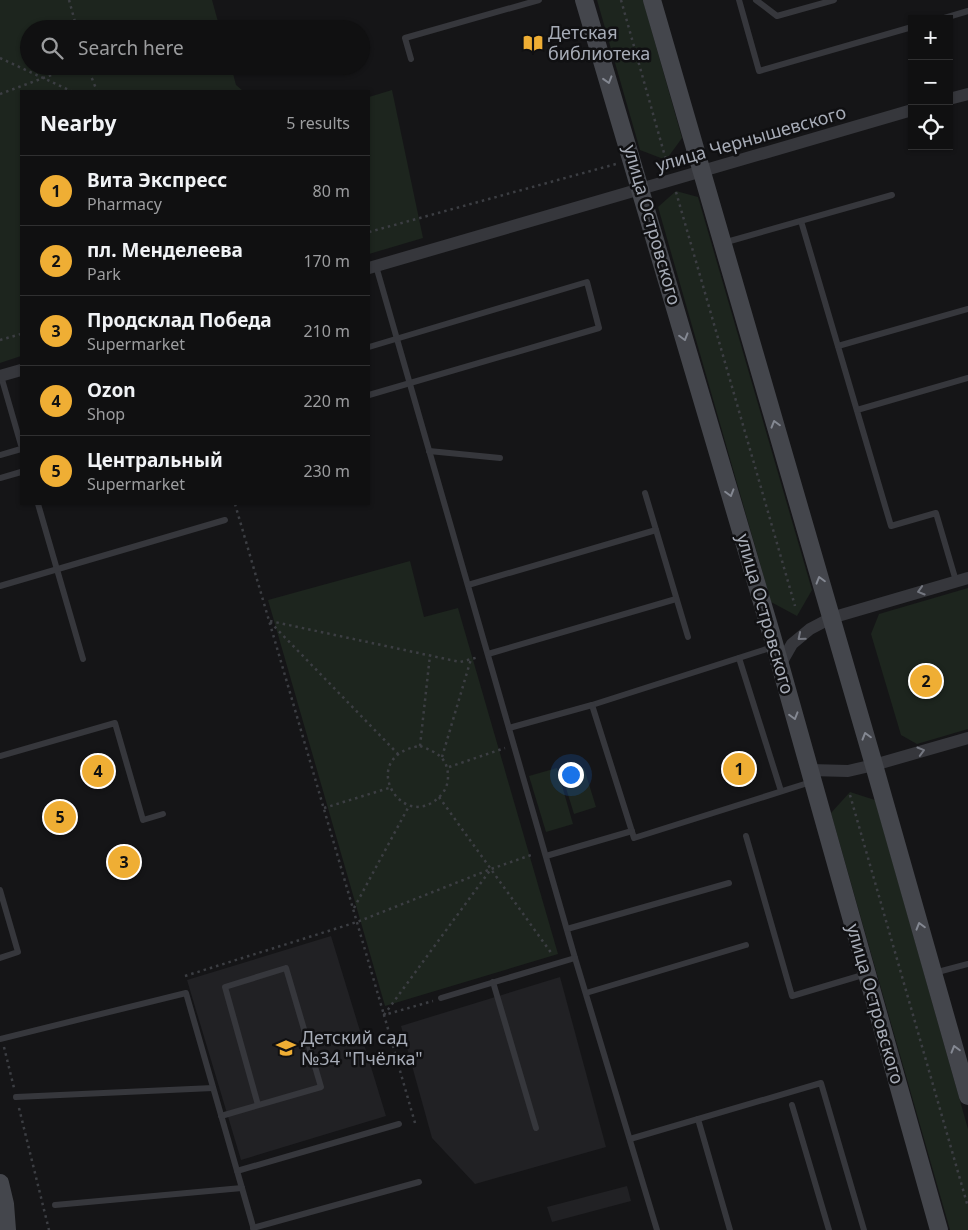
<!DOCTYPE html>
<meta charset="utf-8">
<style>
body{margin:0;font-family:"Noto Sans",sans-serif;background:#1e1e1f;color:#f1f3f6}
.controls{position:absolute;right:15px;top:15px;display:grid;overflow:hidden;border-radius:0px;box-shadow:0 1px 4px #0004}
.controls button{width:45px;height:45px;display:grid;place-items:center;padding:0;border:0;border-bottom:1px solid #303031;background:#101011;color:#f1f3f6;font:25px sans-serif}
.you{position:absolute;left:570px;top:774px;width:18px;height:18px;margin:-12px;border:4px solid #fff;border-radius:50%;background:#1a73e8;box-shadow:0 0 0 8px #1a73e833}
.badge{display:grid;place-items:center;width:32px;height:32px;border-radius:50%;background:#efae34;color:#111;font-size:16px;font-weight:700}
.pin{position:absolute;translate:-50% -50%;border:2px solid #fff;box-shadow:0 1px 5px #0006}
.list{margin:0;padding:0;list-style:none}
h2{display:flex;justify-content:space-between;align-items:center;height:65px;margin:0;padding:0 20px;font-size:21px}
h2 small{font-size:16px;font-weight:400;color:#9c9d9f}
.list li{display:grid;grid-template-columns:32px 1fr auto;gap:15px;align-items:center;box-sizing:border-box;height:70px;padding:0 20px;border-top:1px solid #303031}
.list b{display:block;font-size:19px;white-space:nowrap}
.list p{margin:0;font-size:16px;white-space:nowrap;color:#9c9d9f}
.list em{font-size:16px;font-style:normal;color:#9c9d9f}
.icon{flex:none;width:28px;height:28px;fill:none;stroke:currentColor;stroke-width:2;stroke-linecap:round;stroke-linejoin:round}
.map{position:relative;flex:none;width:968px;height:1230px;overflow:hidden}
.search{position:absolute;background:#101011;box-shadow:0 1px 4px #0004;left:20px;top:20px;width:350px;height:55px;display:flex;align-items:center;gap:12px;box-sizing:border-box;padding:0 18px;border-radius:28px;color:#9c9d9f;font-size:19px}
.panel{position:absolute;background:#101011;box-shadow:0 1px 4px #0004;left:20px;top:90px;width:350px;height:415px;border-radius:0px}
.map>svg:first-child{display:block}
.built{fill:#212124}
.green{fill:#1d251e}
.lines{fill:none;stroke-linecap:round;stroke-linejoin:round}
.path{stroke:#3c3e43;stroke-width:2.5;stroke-dasharray:2.5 4;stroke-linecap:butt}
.lane{stroke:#36373c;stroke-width:6}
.street{stroke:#36373c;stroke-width:12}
.secondary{stroke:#44464c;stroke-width:18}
.oneway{stroke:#848892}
.oneway2{stroke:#747780}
.labels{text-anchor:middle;stroke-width:5;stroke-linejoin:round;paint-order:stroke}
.poi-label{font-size:18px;fill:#a7acb7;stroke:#101012;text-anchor:start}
.street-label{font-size:18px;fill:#a7acb7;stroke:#101012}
</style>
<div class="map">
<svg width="968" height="1230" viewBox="0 0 968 1230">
<rect width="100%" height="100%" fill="#151517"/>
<!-- built -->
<g class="built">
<path d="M331,936L386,1116L241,1160L187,980Z"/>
<path d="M560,977L606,1147L475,1184L432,1138L401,1026Z"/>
<path d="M627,1186L631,1201L552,1222L547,1207Z"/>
</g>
<!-- green -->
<g class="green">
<path d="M0,0H212L220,29H29V66H231L236,85L243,91H21V356L0,363Z"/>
<path d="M597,0H643L682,138L666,160L640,150Z"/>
<path d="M392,90L423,238L369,254V97Z"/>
<path d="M676,191L698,197L812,590L797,616L771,602L658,207Z"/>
<path d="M410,561L424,617L458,608L558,954L385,1006L268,600Z"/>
<path d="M968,588V729L917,744L901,735L871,634L879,614Z"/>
<path d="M557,768L573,824L546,832L529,776Z"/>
<path d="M584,768L596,807L574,814L562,775Z"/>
<path d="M850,792L875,800L968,1129V1230H950L831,813Z"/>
</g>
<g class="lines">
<!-- path -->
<g class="path">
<path d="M69,0L77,29"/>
<path d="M621,0L666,160"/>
<path d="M0,58L71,91"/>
<path d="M87,66L97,91"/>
<path d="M0,94L76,66"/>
<path d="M676,192L795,606"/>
<path d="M369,232L616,164"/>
<path d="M0,340L21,334"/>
<path d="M235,504L384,1015"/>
<path d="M270,621L460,662L479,657"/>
<path d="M270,622L398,754"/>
<path d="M420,746C436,752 448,757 448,777C448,783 446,789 442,794C404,838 354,756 420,746Z"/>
<path d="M420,746L430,655"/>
<path d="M442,757L471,659"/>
<path d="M449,767L505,748"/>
<path d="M850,795L968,1207"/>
<path d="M439,797L552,954"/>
<path d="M324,808L389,788"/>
<path d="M354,908L409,806"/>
<path d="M185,976L357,922L491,869L534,854"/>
<path d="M384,1015L491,869"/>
<path d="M4,1047L14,1088"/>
<path d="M19,1108L49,1230"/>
<path d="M415,1123L384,1015L433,1001"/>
</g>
<!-- lane -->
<g class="lane">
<path d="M739,0L759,71L912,27"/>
<path d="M756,0L777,16L834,0"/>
<path d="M941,19L968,11"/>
<path d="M411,59L405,38L539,0"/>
<path d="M801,221L891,526L936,513L956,581"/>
<path d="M723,243L892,195"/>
<path d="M376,266L575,958L657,1230"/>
<path d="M838,346L968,309"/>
<path d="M369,347L587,282L599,328L369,395"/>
<path d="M1,376L21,445"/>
<path d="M857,410L968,378"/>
<path d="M429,451L500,458"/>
<path d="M0,455L21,449"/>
<path d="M0,478L21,472"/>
<path d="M645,493L688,637"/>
<path d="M38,504L83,659"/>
<path d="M468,585L656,530"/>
<path d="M0,586L225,520"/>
<path d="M773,647L592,705L634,838L811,782"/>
<path d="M488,654L676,599"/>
<path d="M739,658L781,791"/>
<path d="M509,728L592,705"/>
<path d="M0,756L115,723L143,820L163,814"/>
<path d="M746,836L792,996L866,974"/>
<path d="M546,856L632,831"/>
<path d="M0,890L18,952L0,958"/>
<path d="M567,929L729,883"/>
<path d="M934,973L968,964"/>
<path d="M493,982L536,1128"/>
<path d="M586,993L746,945"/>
<path d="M441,998L575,958"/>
<path d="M0,1039L186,993L254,1230"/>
<path d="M16,1097L213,1088"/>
<path d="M792,1105L829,1230"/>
<path d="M221,1116L321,1087L286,968L225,987L258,1105"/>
<path d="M698,1119L730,1230"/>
<path d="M630,1139L821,1083L864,1230"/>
<path d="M237,1171L399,1124"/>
<path d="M55,1205L242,1188"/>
<path d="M253,1228L419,1182"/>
</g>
<!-- street -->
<g class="street">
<path d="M949,99L968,94"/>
<path d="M369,268L912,110"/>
<path d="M0,376L21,370"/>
<path d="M780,665L792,644L810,629L831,618L968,578"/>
<path d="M810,770L848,771L874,765L968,738"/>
</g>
<!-- secondary -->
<g class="secondary">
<path d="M584,0L772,636L939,1230"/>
<path d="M652,0L874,765L968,1096"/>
<path d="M0,1183L5,1204L7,1230"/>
</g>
</g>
<!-- one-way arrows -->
<defs><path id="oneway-chevron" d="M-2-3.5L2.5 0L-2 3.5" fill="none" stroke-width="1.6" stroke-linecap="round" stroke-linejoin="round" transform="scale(1.25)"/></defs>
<g class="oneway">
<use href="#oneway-chevron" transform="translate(608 80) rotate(73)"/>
<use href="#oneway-chevron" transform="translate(684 337) rotate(74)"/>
<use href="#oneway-chevron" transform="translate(775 424) rotate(-106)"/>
<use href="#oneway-chevron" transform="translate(730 493) rotate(74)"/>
<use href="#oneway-chevron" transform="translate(820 580) rotate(-106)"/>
<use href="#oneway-chevron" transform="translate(794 716) rotate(74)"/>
<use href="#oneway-chevron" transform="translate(866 736) rotate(-106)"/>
<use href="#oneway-chevron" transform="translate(920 926) rotate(-106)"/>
<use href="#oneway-chevron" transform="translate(955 1049) rotate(-106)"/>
</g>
<g class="oneway2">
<use href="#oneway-chevron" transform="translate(921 591) rotate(163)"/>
<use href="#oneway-chevron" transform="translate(801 637) rotate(140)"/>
<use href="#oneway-chevron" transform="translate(921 751) rotate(-16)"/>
</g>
<!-- icons -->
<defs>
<symbol id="library-bare" viewBox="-9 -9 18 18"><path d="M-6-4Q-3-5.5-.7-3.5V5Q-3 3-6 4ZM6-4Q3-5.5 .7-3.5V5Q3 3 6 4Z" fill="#efae34" stroke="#101012" stroke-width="2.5" paint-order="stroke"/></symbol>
<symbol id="school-bare" viewBox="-9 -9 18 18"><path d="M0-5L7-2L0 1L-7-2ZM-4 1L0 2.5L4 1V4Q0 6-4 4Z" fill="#efae34" stroke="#101012" stroke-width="2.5" paint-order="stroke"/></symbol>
</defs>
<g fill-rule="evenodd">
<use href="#library-bare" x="519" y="29" width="28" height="28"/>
<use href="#school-bare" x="272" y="1034" width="28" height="28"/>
</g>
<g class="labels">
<!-- poi labels -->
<g class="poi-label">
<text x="548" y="39">Детская<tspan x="548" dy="21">библиотека</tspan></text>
<text x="301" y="1044">Детский сад<tspan x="301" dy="21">№34 "Пчёлка"</tspan></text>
</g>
<!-- street labels -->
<g class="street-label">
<text transform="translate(751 139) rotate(-16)" y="6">улица Чернышевского</text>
<text transform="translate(652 225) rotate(74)" y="6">улица Островского</text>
<text transform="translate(765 614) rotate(74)" y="6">улица Островского</text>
<text transform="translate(875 1004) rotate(74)" y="6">улица Островского</text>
</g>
</g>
</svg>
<div class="controls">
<button>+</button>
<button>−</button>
<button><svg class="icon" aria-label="locate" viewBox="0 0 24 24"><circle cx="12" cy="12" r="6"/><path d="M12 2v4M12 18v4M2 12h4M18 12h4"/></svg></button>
</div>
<div class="you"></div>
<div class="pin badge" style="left:739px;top:769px">1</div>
<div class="pin badge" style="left:926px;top:681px">2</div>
<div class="pin badge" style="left:124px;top:862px">3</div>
<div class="pin badge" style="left:98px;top:771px">4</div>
<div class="pin badge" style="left:60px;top:817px">5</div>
<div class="search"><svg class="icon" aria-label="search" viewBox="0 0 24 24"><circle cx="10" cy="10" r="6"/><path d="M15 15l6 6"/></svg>Search here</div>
<section class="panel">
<h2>Nearby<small>5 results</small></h2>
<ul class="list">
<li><span class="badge">1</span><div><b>Вита Экспресс</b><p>Pharmacy</p></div><em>80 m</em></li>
<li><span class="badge">2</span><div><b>пл. Менделеева</b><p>Park</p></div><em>170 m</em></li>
<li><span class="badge">3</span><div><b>Продсклад Победа</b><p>Supermarket</p></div><em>210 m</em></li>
<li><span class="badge">4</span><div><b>Ozon</b><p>Shop</p></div><em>220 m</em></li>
<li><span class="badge">5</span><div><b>Центральный</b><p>Supermarket</p></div><em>230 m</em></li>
</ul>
</section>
</div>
